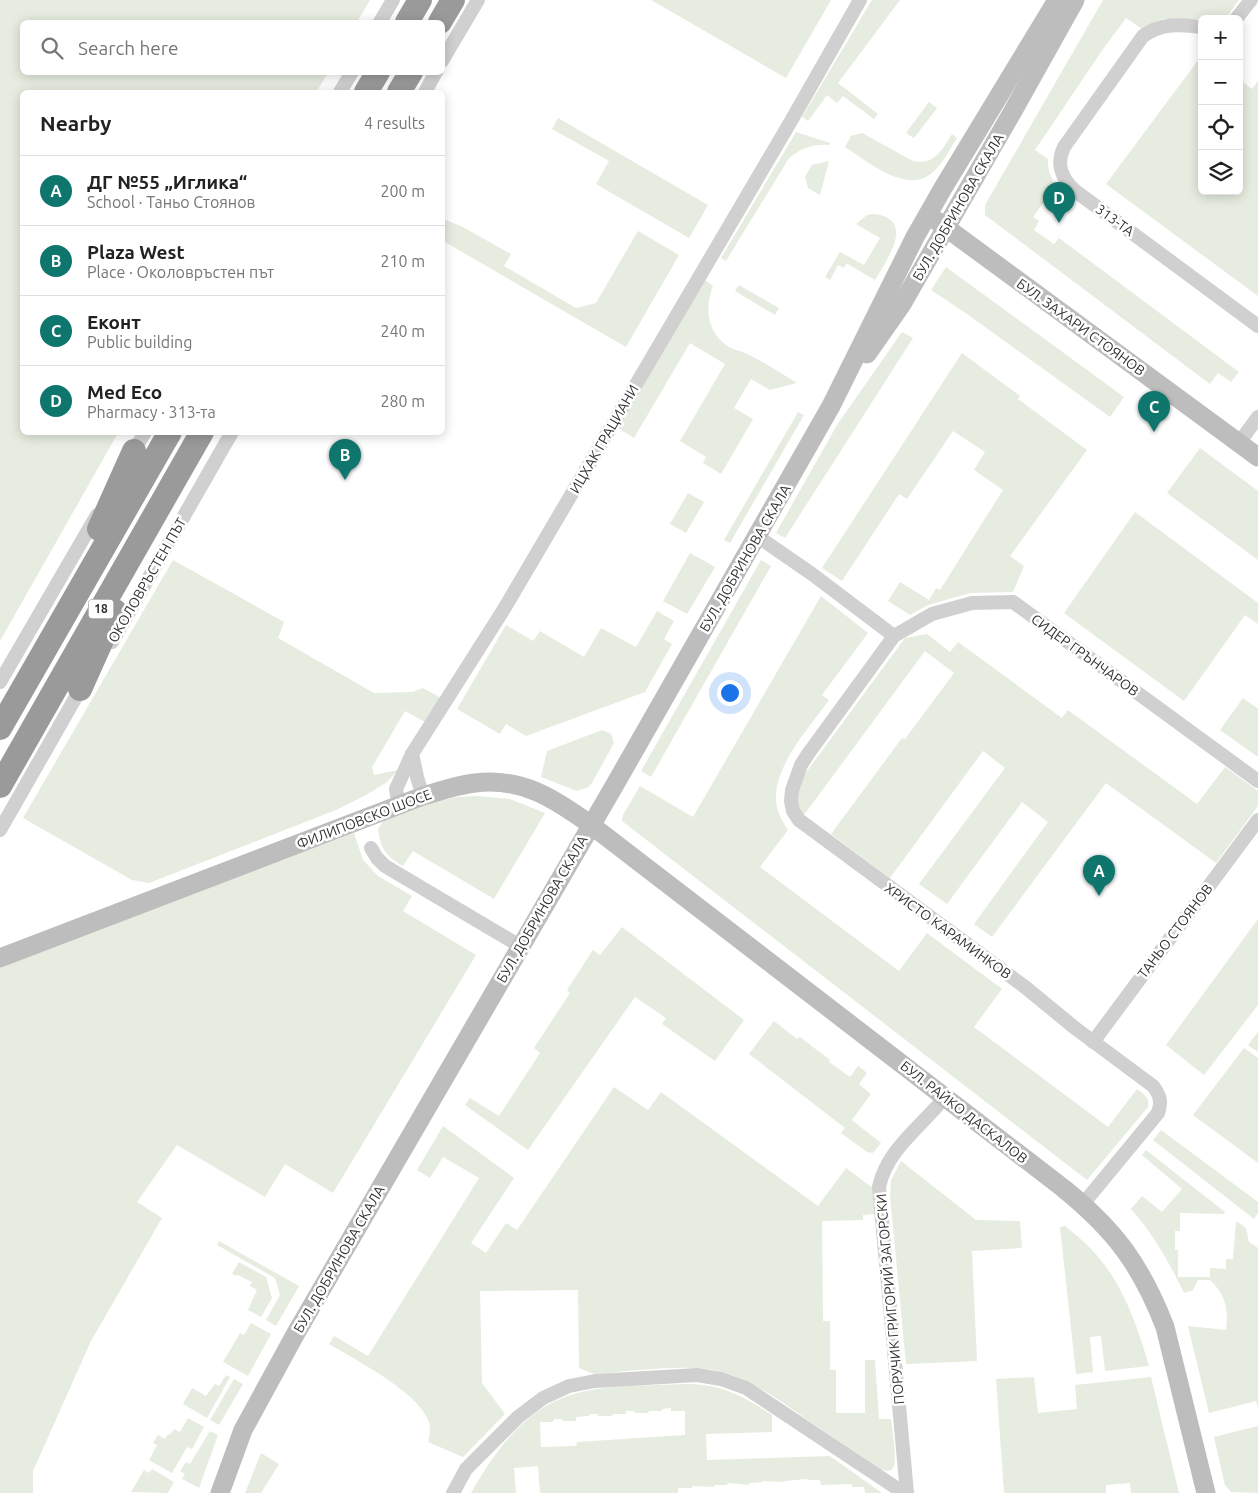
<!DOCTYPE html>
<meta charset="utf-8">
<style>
body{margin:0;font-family:Ubuntu,sans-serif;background:#f6f6f6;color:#222}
.controls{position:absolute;right:15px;top:15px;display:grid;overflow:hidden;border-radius:8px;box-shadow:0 2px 12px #0003}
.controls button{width:45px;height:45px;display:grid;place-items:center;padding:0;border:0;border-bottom:1px solid #e0e0e0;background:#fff;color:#222;font:25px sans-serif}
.you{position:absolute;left:729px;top:692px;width:18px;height:18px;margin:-12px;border:4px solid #fff;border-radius:50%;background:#1a73e8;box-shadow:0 0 0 8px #1a73e833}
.badge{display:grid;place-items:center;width:32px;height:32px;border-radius:50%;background:#0f766e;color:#fff;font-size:16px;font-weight:700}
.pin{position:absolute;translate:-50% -41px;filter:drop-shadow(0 1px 2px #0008)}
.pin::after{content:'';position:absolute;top:26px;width:18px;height:15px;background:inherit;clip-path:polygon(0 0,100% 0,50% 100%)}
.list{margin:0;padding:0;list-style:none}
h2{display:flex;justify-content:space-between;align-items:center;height:65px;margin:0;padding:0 20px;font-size:21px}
h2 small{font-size:16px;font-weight:400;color:#767676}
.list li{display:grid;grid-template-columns:32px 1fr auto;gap:15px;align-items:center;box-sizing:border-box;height:70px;padding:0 20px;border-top:1px solid #e0e0e0}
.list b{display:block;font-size:19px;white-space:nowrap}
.list p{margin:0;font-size:16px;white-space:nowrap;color:#767676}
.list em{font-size:16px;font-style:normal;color:#767676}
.icon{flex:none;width:28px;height:28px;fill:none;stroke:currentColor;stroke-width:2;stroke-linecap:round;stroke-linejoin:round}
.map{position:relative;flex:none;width:1258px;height:1493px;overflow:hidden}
.search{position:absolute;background:#fff;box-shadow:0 2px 12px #0003;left:20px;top:20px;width:425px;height:55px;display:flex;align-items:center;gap:12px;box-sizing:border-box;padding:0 18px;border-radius:8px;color:#767676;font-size:19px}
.panel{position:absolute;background:#fff;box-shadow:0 2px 12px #0003;left:20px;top:90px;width:425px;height:345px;border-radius:8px}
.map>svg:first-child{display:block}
.green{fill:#e6ecdf;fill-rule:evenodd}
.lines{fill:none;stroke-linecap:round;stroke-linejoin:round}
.street{stroke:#d0d0d0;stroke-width:14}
.secondary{stroke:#bdbdbd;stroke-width:19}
.highway{stroke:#9a9a9a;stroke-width:24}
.labels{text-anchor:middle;stroke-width:5;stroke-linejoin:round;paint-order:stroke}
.shield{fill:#fff;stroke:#707070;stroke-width:1}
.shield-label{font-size:12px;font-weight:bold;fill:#333}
.street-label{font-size:14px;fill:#333;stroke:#fff}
</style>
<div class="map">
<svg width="1258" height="1493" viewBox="0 0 1258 1493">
<rect width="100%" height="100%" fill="#fff"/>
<!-- green -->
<g class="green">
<path d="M0,0H370L357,22H22V72L328,73L316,92H22V432L118,433L0,641Z"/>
<path d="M651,0H831L786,78Z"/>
<path d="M872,0H900L838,83L878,114L874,119L843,96L837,103L827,95L808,121L802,117Z"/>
<path d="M1103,0H1239L1225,19H1163L1150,24L1142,29L1126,18L1101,52L1035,150L1048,159C1047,169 1051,177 1056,186L1033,217L1039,221L1034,230L1054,244L1059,238L1239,372L1231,382L1218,373L1210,384L985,215V205Z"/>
<path d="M1202,55V191H1239V79L1252,89L1258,81V296L1106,184Z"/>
<path d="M929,102L937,108L914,138L906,133Z"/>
<path d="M558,118L708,205L689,238L596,184L609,161L552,129Z"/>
<path d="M796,132L830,143L829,145C813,144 802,148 789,158L726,261L721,258Z"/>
<path d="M862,133L913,161C934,166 942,150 952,134L957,138C950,149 943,164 932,173C907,195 867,161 845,147L851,136Z"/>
<path d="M829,161L820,195L808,188L805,177L812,165Z"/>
<path d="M873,214C917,218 887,260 875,280L846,263L844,268L838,265L830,280L825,277L840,252L864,265L880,238L856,224L867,215Z"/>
<path d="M443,219L461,226L511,254L504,266L576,308L596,303L638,231L679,255L626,347L443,241Z"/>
<path d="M946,267L1124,397L1110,417L967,314L931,290Z"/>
<path d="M705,280L713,286C705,306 706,330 726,345C732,350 740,350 747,354C764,362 781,373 797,383L770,390L751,379L734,408L753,419L721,474L703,463L706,457L680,441L725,364L690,343L634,438L618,428Z"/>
<path d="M739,285L779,308L775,315L735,291Z"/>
<path d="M902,332L913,338L785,538L776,533L837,425Z"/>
<path d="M962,353L1020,396L1018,399L1087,450L1010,556L1024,566L1013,592L970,593L928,605L910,615L888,601L900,582L929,600L936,588L940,590L1003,490L974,470L985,452L953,431L907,499L899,494L842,581L822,568Z"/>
<path d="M798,412L804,415L730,543L724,540Z"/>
<path d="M1200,448L1258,491V560L1167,493Z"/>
<path d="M688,493L704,502L686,533L670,524Z"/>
<path d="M1135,512L1258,603V624L1245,615L1184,701L1064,613Z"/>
<path d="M690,553L715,567L687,614L663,601Z"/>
<path d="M173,560L284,622L278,638L374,693L412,692L423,688L441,698L425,722L405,711L372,767L374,775L398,770L387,782L366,795L336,810L149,883L132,880L23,818Z"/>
<path d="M761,560L771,566L651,777L641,771Z"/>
<path d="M821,596L868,633L822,695L829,700C809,728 774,765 776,801C777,812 782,821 788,830L760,867L899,971L927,933L1002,989L974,1027L1108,1127L1137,1089C1144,1094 1150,1098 1148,1107L1087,1180L622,821L623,815L640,786L693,817Z"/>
<path d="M657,611L674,621L664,639L672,644L645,692L526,736L506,724L500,734L457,709L506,625L533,641L540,631L584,657L601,628L636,647Z"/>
<path d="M927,634L950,652L958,642L1062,718L1068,710L1197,804L1225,767L1258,791V806L1216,863L1106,783L992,937L974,924L1048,822L1022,802L947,904L919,884L1005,768L983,751L890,878L831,834L902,738L905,739L954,673L925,651L804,815C794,802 796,797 799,782L905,638Z"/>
<path d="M1243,698L1258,709V757L1220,730Z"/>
<path d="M602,730L611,734L614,743L592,783L588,787L577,791L541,777L547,751Z"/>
<path d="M477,796L510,799L545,813L494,899L413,851L403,866C385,856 381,848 378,829L384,820L427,803L459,797Z"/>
<path d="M354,833L363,860L378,876L412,896L403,911L476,955L333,1193L285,1164L265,1197L177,1145L137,1202L162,1218L91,1341L33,1471V1493H0V967Z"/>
<path d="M1258,919V1005L1204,1075L1166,1045Z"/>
<path d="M622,927L744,1020L715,1061L662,1024L666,1018L635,997L528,1150L465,1105L470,1098L499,1116L540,1053L534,1048L570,993L567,990L593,950L600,955Z"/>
<path d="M774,1021L797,1039L800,1037L830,1060L829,1062L850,1077L858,1066L867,1073L859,1084L871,1094L852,1120L881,1143L873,1153L867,1152L841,1133L845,1128L749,1054Z"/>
<path d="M1258,1032V1052L1248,1045Z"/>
<path d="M1244,1048L1258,1058V1163L1193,1115Z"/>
<path d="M614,1087L648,1110L661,1092L818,1206L846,1168L874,1189L875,1214L863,1215V1220L822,1221L823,1321H830V1370H836V1413H865V1360H875L879,1419H891C892,1428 898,1462 893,1468C890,1472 886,1471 882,1470C857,1453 833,1437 809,1421C778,1399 746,1375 708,1369C672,1365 630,1371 594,1374L579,1368L578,1290L480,1291L482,1383L505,1414L463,1457L428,1442C429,1438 430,1432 430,1427C427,1396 354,1359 329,1344L334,1336L368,1356L479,1178L443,1157L430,1178L417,1170L443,1126L514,1178L471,1243L486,1253L506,1223L517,1230Z"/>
<path d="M1161,1130L1258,1202V1213L1254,1219L1153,1140Z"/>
<path d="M1146,1150L1225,1212L1224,1214L1180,1213V1231H1175V1250H1178V1277H1210V1268L1226,1269V1259H1233L1236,1221L1246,1228L1249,1242L1258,1248V1407L1256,1401L1209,1413L1188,1326L1226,1330C1229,1309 1225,1294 1210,1280H1198L1193,1290L1184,1293C1169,1262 1154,1235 1131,1209L1142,1196L1162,1212L1182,1189L1142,1155Z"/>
<path d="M901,1161L976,1220L1020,1221L1022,1248L972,1251L977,1361L906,1364L890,1196L891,1180Z"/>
<path d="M1065,1226C1073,1233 1083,1240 1091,1249C1122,1281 1137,1324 1149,1366L1105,1371L1101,1336L1090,1337L1093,1372L1076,1374L1060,1227Z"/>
<path d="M219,1241L299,1286L276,1326L266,1320L280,1295L275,1278L217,1245Z"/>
<path d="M239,1262L266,1277L272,1298L261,1317L248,1310L257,1290L250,1286L252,1282L238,1275L237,1276L232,1274Z"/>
<path d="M251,1323L271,1334L248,1376L223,1362L240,1333L244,1335Z"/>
<path d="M226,1375L230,1377L207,1418L183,1404L192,1388L206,1396L215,1384L219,1386Z"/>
<path d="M1034,1377L1038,1413L1077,1409L1075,1385L1151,1377L1179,1493H1131L1130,1483L1106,1485V1493H1004L996,1379Z"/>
<path d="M234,1379L243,1384L219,1425L210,1420Z"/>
<path d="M685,1384C722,1384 741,1395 772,1415V1432L706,1434L707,1460L830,1456L882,1493H865L864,1487H852V1484L821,1485L820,1480H808L807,1479L785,1481V1482L763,1481V1482L749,1483V1485L728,1483L727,1485H714V1487L692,1486V1488H678V1493H540L538,1466L514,1468L516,1493H471C494,1452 526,1407 574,1394C608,1384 649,1386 685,1384ZM671,1408V1411H685V1435L577,1442L576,1446L541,1447L540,1422H553L554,1419H562V1421H576V1417L589,1416L590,1414H598V1416H612L613,1414H626V1411H634L635,1413H648L649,1411H662V1409Z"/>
<path d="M188,1418L204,1427L192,1449L187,1447L172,1473L149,1460L157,1445L153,1443L158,1435L165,1439L168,1434L170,1435L174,1429L180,1432Z"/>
<path d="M1258,1426V1493L1231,1492L1225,1485L1214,1437Z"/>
<path d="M210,1431L218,1435L199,1488L182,1479L185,1474L180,1471L186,1462L190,1464Z"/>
<path d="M261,1453L279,1464L261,1493H245Z"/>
<path d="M152,1469L174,1482L168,1493L131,1492L144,1470L149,1473Z"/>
</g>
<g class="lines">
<!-- street -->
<g class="street">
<path d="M1236,19L1251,0"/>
<path d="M380,22L393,0"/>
<path d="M1202,27C1179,25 1163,22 1143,36L1064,147C1056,164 1061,177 1074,190L1258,326"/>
<path d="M442,61L478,0"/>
<path d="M340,92L352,72"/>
<path d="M425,92L436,72"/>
<path d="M1239,443L1258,417"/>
<path d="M131,456L145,432"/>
<path d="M757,536L812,574L894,636"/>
<path d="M112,642L232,432"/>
<path d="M0,682L97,515"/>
<path d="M412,754L417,777L423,796"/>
<path d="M399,805L396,789L412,754L504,609L791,121L860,0"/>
<path d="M0,830L84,683"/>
<path d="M371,848L377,858L385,866L520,946"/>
<path d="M1093,1042L1258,820"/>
<path d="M1083,1204L1158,1113C1162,1102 1160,1095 1153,1086L1075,1028L1025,987L799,820L793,811L791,801L792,790L801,765L808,754L894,636L932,614L972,603L1013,602L1258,781"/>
<path d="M453,1493L466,1469L518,1417L543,1398L569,1386L595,1381L697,1375L721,1379L746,1388L904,1493"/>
<path d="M907,1493L879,1187C887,1149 922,1126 945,1097"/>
</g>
<!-- secondary -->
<g class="secondary">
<path d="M937,221L1258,457"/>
<path d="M867,354L902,304L1013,111L1075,0"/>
<path d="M0,958L423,796C440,791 458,785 475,783C522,777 555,799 591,825L1063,1188C1115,1230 1141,1265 1165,1327L1206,1493"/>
<path d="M220,1493L243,1430L296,1333L613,788L831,406L915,237L943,188L1057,0"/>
</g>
<!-- highway -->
<g class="highway">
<path d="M407,22L420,0"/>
<path d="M440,22L453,0"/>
<path d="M366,92L378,72"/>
<path d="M399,92L411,72"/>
<path d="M99,529L134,451"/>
<path d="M80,689L115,611"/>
<path d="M0,728L170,432"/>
<path d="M0,786L202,432"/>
</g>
</g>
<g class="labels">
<!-- shield labels -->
<rect class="shield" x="88.5" y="599.5" width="25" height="19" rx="4"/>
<g class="shield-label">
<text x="101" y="613">18</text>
</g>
<!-- street labels -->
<g class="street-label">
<text transform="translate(958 207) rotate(-60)" y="5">БУЛ. ДОБРИНОВА СКАЛА</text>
<text transform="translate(1115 220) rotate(36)" y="5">313-ТА</text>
<text transform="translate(1081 327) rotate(36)" y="5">БУЛ. ЗАХАРИ СТОЯНОВ</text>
<text transform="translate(604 439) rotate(-60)" y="5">ИЦХАК ГРАЦИАНИ</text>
<text transform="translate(745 558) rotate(-60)" y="5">БУЛ. ДОБРИНОВА СКАЛА</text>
<text transform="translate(147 580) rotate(-60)" y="5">ОКОЛОВРЪСТЕН ПЪТ</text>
<text transform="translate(1085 655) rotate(36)" y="5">СИДЕР ГРЪНЧАРОВ</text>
<text transform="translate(364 819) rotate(-21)" y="5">ФИЛИПОВСКО ШОСЕ</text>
<text transform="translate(542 909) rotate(-60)" y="5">БУЛ. ДОБРИНОВА СКАЛА</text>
<text transform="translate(948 931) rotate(36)" y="5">ХРИСТО КАРАМИНКОВ</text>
<text transform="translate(1175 931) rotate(-53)" y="5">ТАНЬО СТОЯНОВ</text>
<text transform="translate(964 1112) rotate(38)" y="5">БУЛ. РАЙКО ДАСКАЛОВ</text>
<text transform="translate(339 1259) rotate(-60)" y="5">БУЛ. ДОБРИНОВА СКАЛА</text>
<text transform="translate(890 1299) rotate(-95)" y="5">ПОРУЧИК ГРИГОРИЙ ЗАГОРСКИ</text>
</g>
</g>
</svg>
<div class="controls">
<button>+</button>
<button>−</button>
<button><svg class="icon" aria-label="locate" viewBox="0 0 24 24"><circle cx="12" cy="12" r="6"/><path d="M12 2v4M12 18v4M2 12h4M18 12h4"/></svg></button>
<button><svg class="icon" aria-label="layers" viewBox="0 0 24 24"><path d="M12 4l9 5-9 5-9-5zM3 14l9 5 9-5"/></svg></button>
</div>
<div class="you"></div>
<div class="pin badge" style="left:1099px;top:896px">A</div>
<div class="pin badge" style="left:345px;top:480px">B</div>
<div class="pin badge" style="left:1154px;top:432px">C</div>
<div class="pin badge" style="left:1059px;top:223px">D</div>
<div class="search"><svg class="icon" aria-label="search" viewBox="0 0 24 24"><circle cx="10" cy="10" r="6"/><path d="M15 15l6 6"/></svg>Search here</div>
<section class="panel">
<h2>Nearby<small>4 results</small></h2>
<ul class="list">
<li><span class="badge">A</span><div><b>ДГ №55 „Иглика“</b><p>School · Таньо Стоянов</p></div><em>200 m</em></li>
<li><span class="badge">B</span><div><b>Plaza West</b><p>Place · Околовръстен път</p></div><em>210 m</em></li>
<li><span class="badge">C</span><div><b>Еконт</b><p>Public building</p></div><em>240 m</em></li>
<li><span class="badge">D</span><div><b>Med Eco</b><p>Pharmacy · 313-та</p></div><em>280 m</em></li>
</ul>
</section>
</div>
